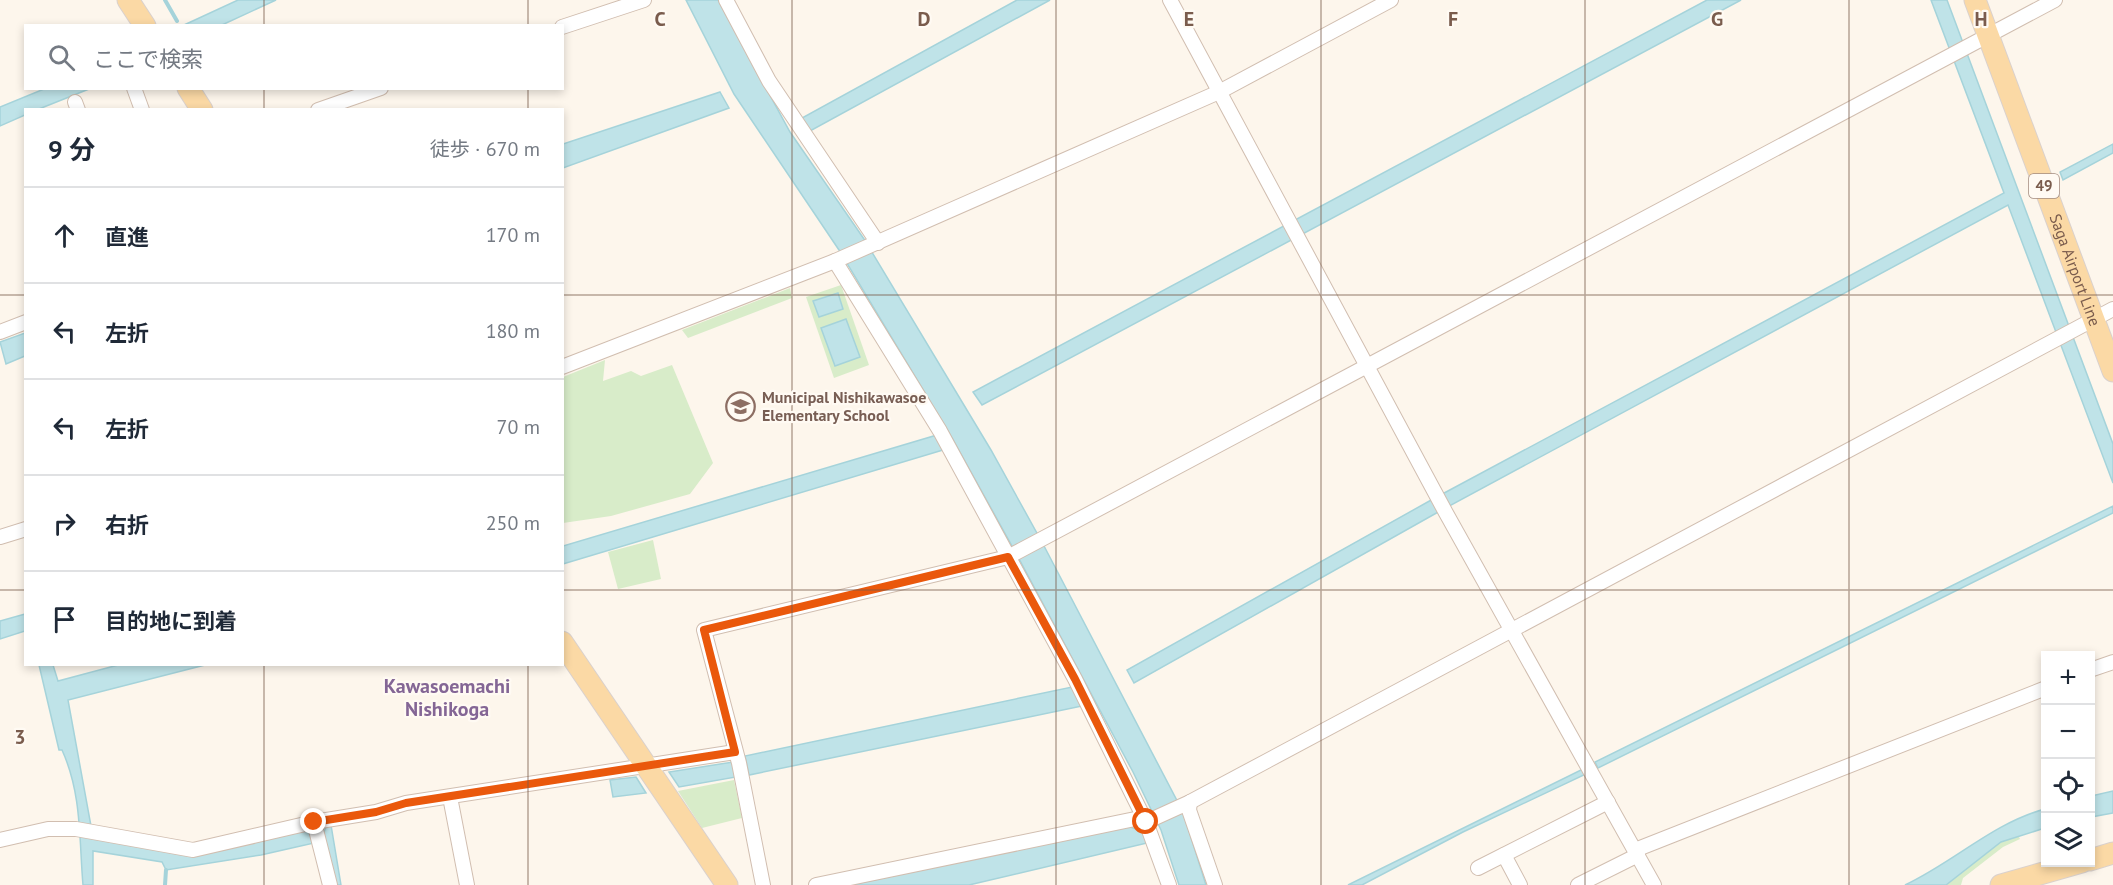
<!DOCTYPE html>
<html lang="ja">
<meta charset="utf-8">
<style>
body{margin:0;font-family:"PT Sans","Noto Sans JP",sans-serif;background:#f6f6f7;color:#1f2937}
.controls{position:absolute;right:18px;bottom:18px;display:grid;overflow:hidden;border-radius:0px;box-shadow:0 3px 9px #0003}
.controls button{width:54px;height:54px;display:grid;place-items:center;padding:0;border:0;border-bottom:2px solid #e0e1e3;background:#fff;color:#1f2937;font:30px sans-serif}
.stop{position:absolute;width:18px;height:18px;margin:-14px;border:4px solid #ea580c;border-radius:50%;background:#fff}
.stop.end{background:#ea580c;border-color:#fff;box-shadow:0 2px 6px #0008}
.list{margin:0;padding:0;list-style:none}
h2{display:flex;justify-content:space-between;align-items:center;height:78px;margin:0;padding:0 24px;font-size:26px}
h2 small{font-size:20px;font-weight:400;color:#747a83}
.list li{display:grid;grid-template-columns:39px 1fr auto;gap:18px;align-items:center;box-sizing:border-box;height:96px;padding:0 24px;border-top:2px solid #e0e1e3}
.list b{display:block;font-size:22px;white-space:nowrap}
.list em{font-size:20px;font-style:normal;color:#747a83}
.icon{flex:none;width:33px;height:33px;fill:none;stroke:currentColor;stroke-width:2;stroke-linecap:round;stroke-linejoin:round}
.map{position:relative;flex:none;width:2113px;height:885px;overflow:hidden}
.search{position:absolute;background:#fff;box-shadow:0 3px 9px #0003;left:24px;top:24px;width:540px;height:66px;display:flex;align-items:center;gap:15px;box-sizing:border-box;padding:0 21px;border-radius:0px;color:#747a83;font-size:22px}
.panel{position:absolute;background:#fff;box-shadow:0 3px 9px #0003;left:24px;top:108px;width:540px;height:558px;border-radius:0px}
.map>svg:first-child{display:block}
.green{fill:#d8ecc9}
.water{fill:#bfe3e8;stroke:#a5d3da;stroke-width:1.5}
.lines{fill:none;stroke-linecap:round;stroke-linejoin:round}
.stream{stroke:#a5d3da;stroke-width:4}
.street-casing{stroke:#d1beb0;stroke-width:16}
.primary-casing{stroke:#dad1cd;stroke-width:23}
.street{stroke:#fff;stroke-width:14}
.primary{stroke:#fbd9a5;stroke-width:21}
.route{stroke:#ea580c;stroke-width:8}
.grid{fill:none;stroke:#7a5c4d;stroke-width:1.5;stroke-opacity:0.55}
.labels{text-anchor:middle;stroke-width:4.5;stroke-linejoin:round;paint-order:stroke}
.shield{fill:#fffaf3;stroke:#a28b7f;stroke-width:1.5}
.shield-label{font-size:15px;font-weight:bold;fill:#7a5c4d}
.street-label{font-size:16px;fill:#7a5c4d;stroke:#fffaf3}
.education-label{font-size:16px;font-weight:bold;fill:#785e54;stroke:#fffaf3;text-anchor:start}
.quarter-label{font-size:20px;font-weight:bold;fill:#846695;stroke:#fffaf3}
.grid-label{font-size:20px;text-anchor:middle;font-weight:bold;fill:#7a5c4d;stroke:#fffaf3;stroke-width:4.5;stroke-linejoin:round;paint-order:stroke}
</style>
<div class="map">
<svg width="2113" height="885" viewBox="0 0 2113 885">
<rect width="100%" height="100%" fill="#fdf6ec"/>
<!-- green -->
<g class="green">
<path d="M841,285L869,365L834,378L806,297Z"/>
<path d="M790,288L792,298L688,338L682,330Z"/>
<path d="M605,360L603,381L631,371L641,376L672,365L713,463L690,494L611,516L563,523V377Z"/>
<path d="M653,540L661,579L618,589L608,552Z"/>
<path d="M734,780L742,818L702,828L678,791Z"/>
<path d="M2018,835L2020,839L2003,847L1963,878L1961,885H1946L2001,842Z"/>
</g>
<!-- water -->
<g class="water">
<path d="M238,0H276L222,25H184Z"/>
<path d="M686,0H718L790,132L864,239L991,450L1043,544L1183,812L1206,885H1179L1161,830L1133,772L1017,555L952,438L839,250L734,94Z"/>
<path d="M1017,0H1050L810,131L802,118Z"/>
<path d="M1707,0H1741L982,405L973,392Z"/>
<path d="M1931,0H1947L2113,444V483L2008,205L1440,511L1134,683L1127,670L1433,499L2004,193Z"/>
<path d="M44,89H89L39,109L26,110L25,115L0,126V107Z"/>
<path d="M720,92L729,108L563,168V144Z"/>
<path d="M2113,144V153L2063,180L2060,172Z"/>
<path d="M838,293L843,309L819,317L813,301Z"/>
<path d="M846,319L860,357L835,366L821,328Z"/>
<path d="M25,333V356L6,364L0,342Z"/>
<path d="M937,435L943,450L563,564V546Z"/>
<path d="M2113,506V513L1598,768L1595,762Z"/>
<path d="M25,614V631L0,639V621Z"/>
<path d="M39,665H53L58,681L118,665H205L68,700L93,837L197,856L310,829L314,843L261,855L166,870L162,862L93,851V885H83C79,839 82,794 62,750H59Z"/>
<path d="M1072,687L1082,706L749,775L745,756Z"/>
<path d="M733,762L736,777L679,787L669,772Z"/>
<path d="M1583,769L1586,774L1463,832L1362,885H1348Z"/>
<path d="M636,777L646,793L613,797L610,780Z"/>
<path d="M2113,791V813L2091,817V796Z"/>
<path d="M2045,809V828L2001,842L1946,885H1905C1954,862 1993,823 2045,809Z"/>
<path d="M331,825L341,885H335L322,837L326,827Z"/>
<path d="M1128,826L1143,832L1147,843L969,885H850Z"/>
</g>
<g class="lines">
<!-- stream -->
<g class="stream">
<path d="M165,0L177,21"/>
<path d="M165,885L166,870"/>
</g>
<defs>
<g id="street">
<path d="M726,0L769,81L878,243"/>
<path d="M1170,0L1446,513L1654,885"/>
<path d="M562,27L644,0"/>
<path d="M134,88L142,110"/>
<path d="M75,102L78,110"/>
<path d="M318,110L381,88"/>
<path d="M835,261L940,431L1075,679L1146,822L1169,885"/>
<path d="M0,332L26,322"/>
<path d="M562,367L835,261L1219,92L1391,0"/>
<path d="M0,537L26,529"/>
<path d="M2090,670L2113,662"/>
<path d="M450,797L467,885"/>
<path d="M1190,802L1189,810L1215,885"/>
<path d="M314,822L330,885"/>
<path d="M0,840L48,829H76L193,850L314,822L376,812L406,803L735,752"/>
<path d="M1635,850L2046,688"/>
<path d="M1504,855L1520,885"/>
<path d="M1478,868L1608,802"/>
<path d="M763,885L739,763L704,630L1008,557L2055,0"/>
<path d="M816,885L1135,819L1146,822L1190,802L2113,309"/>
<path d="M1578,885L1638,855"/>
</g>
<g id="primary">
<path d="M128,0L145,26"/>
<path id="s1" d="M1975,0L2113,371"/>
<path d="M188,88L202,110"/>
<path d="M562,642L727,885"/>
<path d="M2090,860L2113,853"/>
<path d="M2001,885L2082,862"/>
</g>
</defs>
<!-- street casing -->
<use href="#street" class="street-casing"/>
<!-- primary casing -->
<use href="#primary" class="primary-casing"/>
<!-- street -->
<use href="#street" class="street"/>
<!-- primary -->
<use href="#primary" class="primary"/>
</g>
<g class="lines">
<!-- route -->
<path class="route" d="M314,822L376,812L406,803L735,752L704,630L1008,557L1075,679L1146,822"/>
</g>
<!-- grid -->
<path class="grid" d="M264,0V26M528,0V26M792,0V885M1056,0V885M1321,0V885M1585,0V885M1849,0V885M264,88V110M528,88V110M0,295H26M562,295H2113M0,590H26M562,590H2113M264,664V885M528,664V885"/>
<!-- icons -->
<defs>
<symbol id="school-ring" viewBox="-11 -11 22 22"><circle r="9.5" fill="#fffaf3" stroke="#8d6e63" stroke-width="1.5"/><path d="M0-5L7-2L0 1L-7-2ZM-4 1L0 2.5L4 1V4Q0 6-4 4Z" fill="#8d6e63"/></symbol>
</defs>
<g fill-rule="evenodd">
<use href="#school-ring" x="724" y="390" width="33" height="33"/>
</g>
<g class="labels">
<!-- shield labels -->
<rect class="shield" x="2029" y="174" width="30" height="24" rx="4.5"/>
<g class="shield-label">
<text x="2044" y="191">49</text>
</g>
<!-- street labels -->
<g class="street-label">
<text dy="6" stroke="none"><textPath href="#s1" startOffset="288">Saga Airport Line</textPath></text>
</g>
<!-- education labels -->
<g class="education-label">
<text x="762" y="403">Municipal Nishikawasoe<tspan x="762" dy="18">Elementary School</tspan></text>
</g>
<!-- quarter labels -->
<g class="quarter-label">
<text x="447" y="693">Kawasoemachi<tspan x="447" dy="23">Nishikoga</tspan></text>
</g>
</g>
<g class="grid-label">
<text x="660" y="26">C</text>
<text x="924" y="26">D</text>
<text x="1189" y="26">E</text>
<text x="1453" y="26">F</text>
<text x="1717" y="26">G</text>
<text x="1981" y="26">H</text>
<text x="20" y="744">3</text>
</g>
</svg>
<div class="controls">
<button>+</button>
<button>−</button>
<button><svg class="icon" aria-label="locate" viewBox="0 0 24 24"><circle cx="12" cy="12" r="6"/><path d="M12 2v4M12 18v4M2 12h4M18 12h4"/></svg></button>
<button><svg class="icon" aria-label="layers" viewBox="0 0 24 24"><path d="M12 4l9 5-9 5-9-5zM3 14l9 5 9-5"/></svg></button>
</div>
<div class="stop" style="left:1146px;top:822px"></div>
<div class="stop end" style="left:314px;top:822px"></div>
<div class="search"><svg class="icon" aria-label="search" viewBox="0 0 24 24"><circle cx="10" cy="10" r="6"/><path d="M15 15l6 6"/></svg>ここで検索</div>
<section class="panel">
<h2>9 分<small>徒歩 · 670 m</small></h2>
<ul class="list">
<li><svg class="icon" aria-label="ahead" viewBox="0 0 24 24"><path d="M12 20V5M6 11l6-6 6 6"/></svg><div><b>直進</b></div><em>170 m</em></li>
<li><svg class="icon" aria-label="left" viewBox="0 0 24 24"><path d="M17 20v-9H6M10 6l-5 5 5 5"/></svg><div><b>左折</b></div><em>180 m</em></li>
<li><svg class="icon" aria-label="left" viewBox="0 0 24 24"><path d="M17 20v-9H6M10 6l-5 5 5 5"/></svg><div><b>左折</b></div><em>70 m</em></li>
<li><svg class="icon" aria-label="right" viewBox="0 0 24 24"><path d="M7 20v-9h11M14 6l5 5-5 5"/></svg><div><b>右折</b></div><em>250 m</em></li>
<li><svg class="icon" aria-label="arrive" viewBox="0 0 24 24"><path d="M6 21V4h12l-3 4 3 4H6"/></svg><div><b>目的地に到着</b></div></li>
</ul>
</section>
</div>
